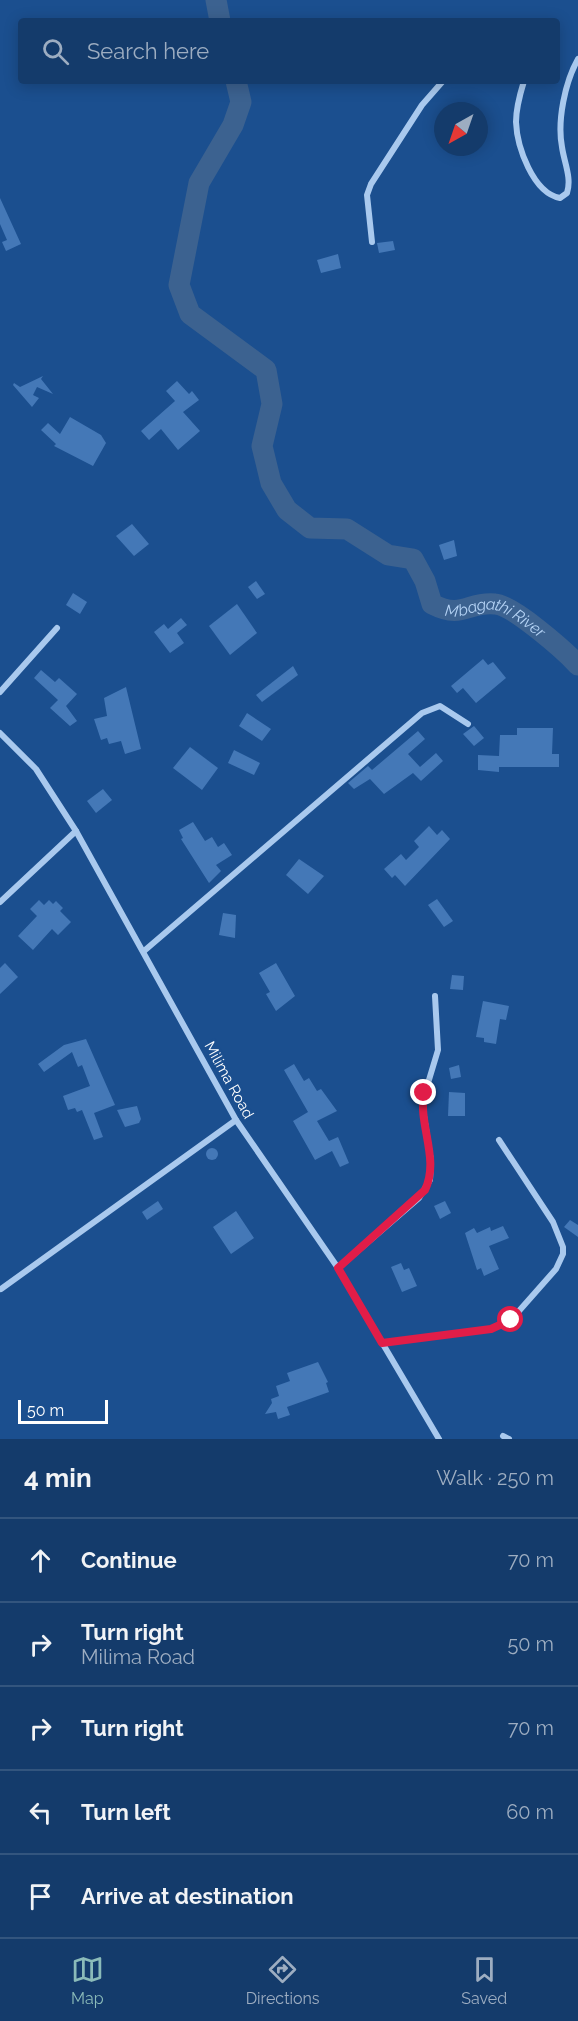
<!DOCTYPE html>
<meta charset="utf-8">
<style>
body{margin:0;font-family:Raleway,sans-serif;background:#214673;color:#f1f3f6}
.compass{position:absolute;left:434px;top:102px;width:54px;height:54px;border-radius:50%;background:#143b6b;box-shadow:0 3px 15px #0003;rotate:220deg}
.scale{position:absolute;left:18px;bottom:15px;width:90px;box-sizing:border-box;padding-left:6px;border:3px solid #fff;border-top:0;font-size:16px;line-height:21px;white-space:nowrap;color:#fff;-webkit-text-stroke:4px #1b4f8f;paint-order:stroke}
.stop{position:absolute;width:18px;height:18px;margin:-14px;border:4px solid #e11d48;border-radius:50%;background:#fff}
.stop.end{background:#e11d48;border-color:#fff;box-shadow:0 2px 6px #0008}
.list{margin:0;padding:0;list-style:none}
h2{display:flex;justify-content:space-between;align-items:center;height:78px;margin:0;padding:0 24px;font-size:26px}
h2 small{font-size:20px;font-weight:400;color:#9dadc1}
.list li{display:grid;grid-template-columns:39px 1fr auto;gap:18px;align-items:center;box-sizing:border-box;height:84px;padding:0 24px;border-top:2px solid #33557e}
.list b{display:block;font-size:22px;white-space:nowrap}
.list p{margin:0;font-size:20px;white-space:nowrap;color:#9dadc1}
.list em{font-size:20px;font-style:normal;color:#9dadc1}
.icon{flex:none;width:33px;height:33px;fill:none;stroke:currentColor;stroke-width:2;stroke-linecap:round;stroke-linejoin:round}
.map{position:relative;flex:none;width:578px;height:1439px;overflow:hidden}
.search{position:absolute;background:#143b6b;box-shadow:0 3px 15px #0003;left:18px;right:18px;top:18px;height:66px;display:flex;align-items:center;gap:15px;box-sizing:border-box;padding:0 21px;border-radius:6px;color:#9dadc1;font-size:22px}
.sheet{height:498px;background:#143b6b}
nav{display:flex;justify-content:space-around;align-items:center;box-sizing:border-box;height:84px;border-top:2px solid #33557e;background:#143b6b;font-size:16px;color:#9dadc1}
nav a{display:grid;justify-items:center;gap:3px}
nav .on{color:#8bbbb9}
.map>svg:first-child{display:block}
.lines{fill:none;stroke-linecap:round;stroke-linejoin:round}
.river{stroke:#3c6290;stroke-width:21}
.building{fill:#4478b7}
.street{stroke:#a9c9ee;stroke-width:6}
.route{stroke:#e11d48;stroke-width:8}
.labels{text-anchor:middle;stroke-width:5;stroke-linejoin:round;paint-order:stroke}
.street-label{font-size:15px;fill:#fff;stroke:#1b4f8f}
.water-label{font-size:16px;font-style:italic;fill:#b5d3f5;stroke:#1b4f8f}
</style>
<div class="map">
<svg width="578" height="1439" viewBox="0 0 578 1439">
<rect width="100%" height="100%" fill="#1b4f8f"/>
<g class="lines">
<!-- river -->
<g class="river">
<path d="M216,0L220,21"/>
<path id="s1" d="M236,81L241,102L233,125L199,183L179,285L190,314L266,370L272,404L262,446L271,483L287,510L310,528L347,529L388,555L413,559L425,581L432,604C463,620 468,601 495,604C513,605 565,651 578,665"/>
</g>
</g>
<!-- building -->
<g class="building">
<path d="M0,198L21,244L6,251L2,242L7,240L0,224Z"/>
<path d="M393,241L395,250L379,253L377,243Z"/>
<path d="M338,254L341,268L321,273L317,260Z"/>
<path d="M43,376L41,379L53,394L37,387L33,395L39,398L32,407L13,385L14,383L20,387Z"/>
<path d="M177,381L189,394L192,391L199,400L183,412L200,431L178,450L161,429L149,440L141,431L175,401L166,391Z"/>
<path d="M70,417L101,435L106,443L93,466L54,446L56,444L41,430L48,423L60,434Z"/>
<path d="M132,524L149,544L134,556L116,536Z"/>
<path d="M454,540L457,556L444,560L439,545Z"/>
<path d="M256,581L265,594L257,599L248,587Z"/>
<path d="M73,593L87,602L80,614L66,605Z"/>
<path d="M237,604L257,633L230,655L209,626Z"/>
<path d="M181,618L187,625L177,633L184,643L170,653L154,632L164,624L168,629Z"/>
<path d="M483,659L488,665L493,662L506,678L476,703L463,688L457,693L451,686Z"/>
<path d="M293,666L298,675L262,702L256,695Z"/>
<path d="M41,670L55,682L59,678L77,694L66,706L77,721L70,726L50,708L58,700L34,678Z"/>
<path d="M126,687L141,749L125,754L121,741L109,744L107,738L101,740L94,719L107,716L104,698Z"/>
<path d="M247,713L271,729L262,741L239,726Z"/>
<path d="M474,726L484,738L474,746L463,734Z"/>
<path d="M517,728H553L552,754H559V767H499V772L478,770V755L499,756L500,735H517Z"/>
<path d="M418,731L425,739L408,754L420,767L436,753L443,761L421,781L413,773L384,794L370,779L354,789L348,783L368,766L372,770Z"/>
<path d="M190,747L218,768L202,790L173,768Z"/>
<path d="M234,750L260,763L254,775L228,763Z"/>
<path d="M103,789L112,800L96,813L87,801Z"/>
<path d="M193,822L205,841L212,837L218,847L224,843L232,855L216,865L221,871L209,883L181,839L183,838L179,830Z"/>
<path d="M429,826L437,835L442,830L450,839L405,886L395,875L392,878L384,869L401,854L406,860L419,847L414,841Z"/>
<path d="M299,859L324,876L308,894L286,875Z"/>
<path d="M437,899L453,921L444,927L428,905Z"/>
<path d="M39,900L44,905L49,900L53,904L56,901L63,908L60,911L71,922L58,935L52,929L33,950L18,936L37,916L30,909Z"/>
<path d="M223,913L236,915L235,938L219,935Z"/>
<path d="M5,963L18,977L0,994V968Z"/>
<path d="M276,963L295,996L276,1011L266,994L270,992L259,973Z"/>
<path d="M452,975L464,976L463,990L450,989Z"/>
<path d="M483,1001L509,1006L506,1020L500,1019L496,1044L484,1042V1038L476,1037Z"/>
<path d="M86,1039L115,1105L94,1113L103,1137L94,1140L82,1110L77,1112L75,1108L68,1110L63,1096L90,1086L82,1065L78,1067L72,1052L44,1072L38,1064L64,1045Z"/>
<path d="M294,1064L304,1081L309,1078L317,1091L321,1089L337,1111L317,1121L329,1141L338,1137L349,1163L340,1167L332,1151L315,1160L293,1121L308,1112L284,1070Z"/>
<path d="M459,1065L461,1077L451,1079L449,1068Z"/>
<path d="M449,1092L465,1093V1116H448Z"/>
<path d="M137,1106L141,1119L139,1123L125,1127L117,1110Z"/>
<circle cx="212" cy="1154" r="6"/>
<path d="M158,1201L163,1209L147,1220L142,1212Z"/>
<path d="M445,1201L451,1213L440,1219L434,1206Z"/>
<path d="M236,1211L254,1238L231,1254L213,1227Z"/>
<path d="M570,1220L578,1225V1237L564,1227Z"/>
<path d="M503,1226L509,1238L489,1246L499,1269L484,1276L481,1268L477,1270L465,1233L474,1228L477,1233L490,1227L491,1231Z"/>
<path d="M401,1263L404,1270L409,1268L417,1286L402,1292L391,1267Z"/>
<path d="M318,1362L328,1382L326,1383L329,1392L287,1407L290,1415L278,1419L276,1412L265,1414L272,1403L271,1399L279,1396L276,1386L290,1381L287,1373Z"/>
</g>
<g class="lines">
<!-- street -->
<g class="street">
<path d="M524,81C520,94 516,108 516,122C517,147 533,193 560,198L567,193C572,178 564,162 562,147C557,121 565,82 578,59"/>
<path d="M372,242L367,195L371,184L422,105L443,81"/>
<path d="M0,692L57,628"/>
<path d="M0,733L36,769L76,831L236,1120L338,1268L439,1439"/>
<path d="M0,902L76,831"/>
<path d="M144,951L422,713L440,706L468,724"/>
<path d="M338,1268L419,1198L430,1180L431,1161L422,1103L438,1050L435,996"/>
<path d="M1,1289L236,1120"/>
<path d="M383,1343L491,1329L511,1320L556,1269L563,1254V1247L553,1222L499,1140"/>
<path d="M503,1436L509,1439"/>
</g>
</g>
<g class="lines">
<!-- route -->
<path class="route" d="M424,1093C418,1125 440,1159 425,1190L338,1268L382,1343L491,1329L511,1320"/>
</g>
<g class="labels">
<!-- street labels -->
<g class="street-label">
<text transform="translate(229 1080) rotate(61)" y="5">Milima Road</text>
</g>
<!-- water labels -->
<g class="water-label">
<text dy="6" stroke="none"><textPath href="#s1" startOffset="747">Mbagathi River</textPath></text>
</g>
</g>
</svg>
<svg class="compass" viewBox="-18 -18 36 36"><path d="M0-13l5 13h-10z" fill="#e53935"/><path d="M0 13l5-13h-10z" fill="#9dadc1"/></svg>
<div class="scale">50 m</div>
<div class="stop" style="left:511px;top:1320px"></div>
<div class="stop end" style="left:424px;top:1093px"></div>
<div class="search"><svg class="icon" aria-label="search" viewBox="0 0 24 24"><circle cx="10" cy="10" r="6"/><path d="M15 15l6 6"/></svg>Search here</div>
</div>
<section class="sheet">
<h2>4 min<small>Walk · 250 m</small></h2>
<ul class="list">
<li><svg class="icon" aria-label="ahead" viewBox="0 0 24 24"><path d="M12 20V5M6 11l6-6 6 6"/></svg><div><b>Continue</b></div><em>70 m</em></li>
<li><svg class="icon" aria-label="right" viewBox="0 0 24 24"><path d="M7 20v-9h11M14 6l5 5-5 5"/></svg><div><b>Turn right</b><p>Milima Road</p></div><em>50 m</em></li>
<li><svg class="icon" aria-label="right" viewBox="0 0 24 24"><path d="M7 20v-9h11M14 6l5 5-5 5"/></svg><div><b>Turn right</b></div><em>70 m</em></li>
<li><svg class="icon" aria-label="left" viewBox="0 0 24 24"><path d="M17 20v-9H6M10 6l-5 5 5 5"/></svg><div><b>Turn left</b></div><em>60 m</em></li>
<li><svg class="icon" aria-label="arrive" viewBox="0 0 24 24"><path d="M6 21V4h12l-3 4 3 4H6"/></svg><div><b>Arrive at destination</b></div></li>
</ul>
</section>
<nav>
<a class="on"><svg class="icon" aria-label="map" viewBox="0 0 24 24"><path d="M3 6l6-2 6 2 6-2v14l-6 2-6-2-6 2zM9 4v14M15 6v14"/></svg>Map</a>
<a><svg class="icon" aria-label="directions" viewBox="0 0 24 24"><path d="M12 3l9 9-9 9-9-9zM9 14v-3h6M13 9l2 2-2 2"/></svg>Directions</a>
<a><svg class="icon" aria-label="saved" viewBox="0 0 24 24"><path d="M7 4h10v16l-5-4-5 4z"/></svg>Saved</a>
</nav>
